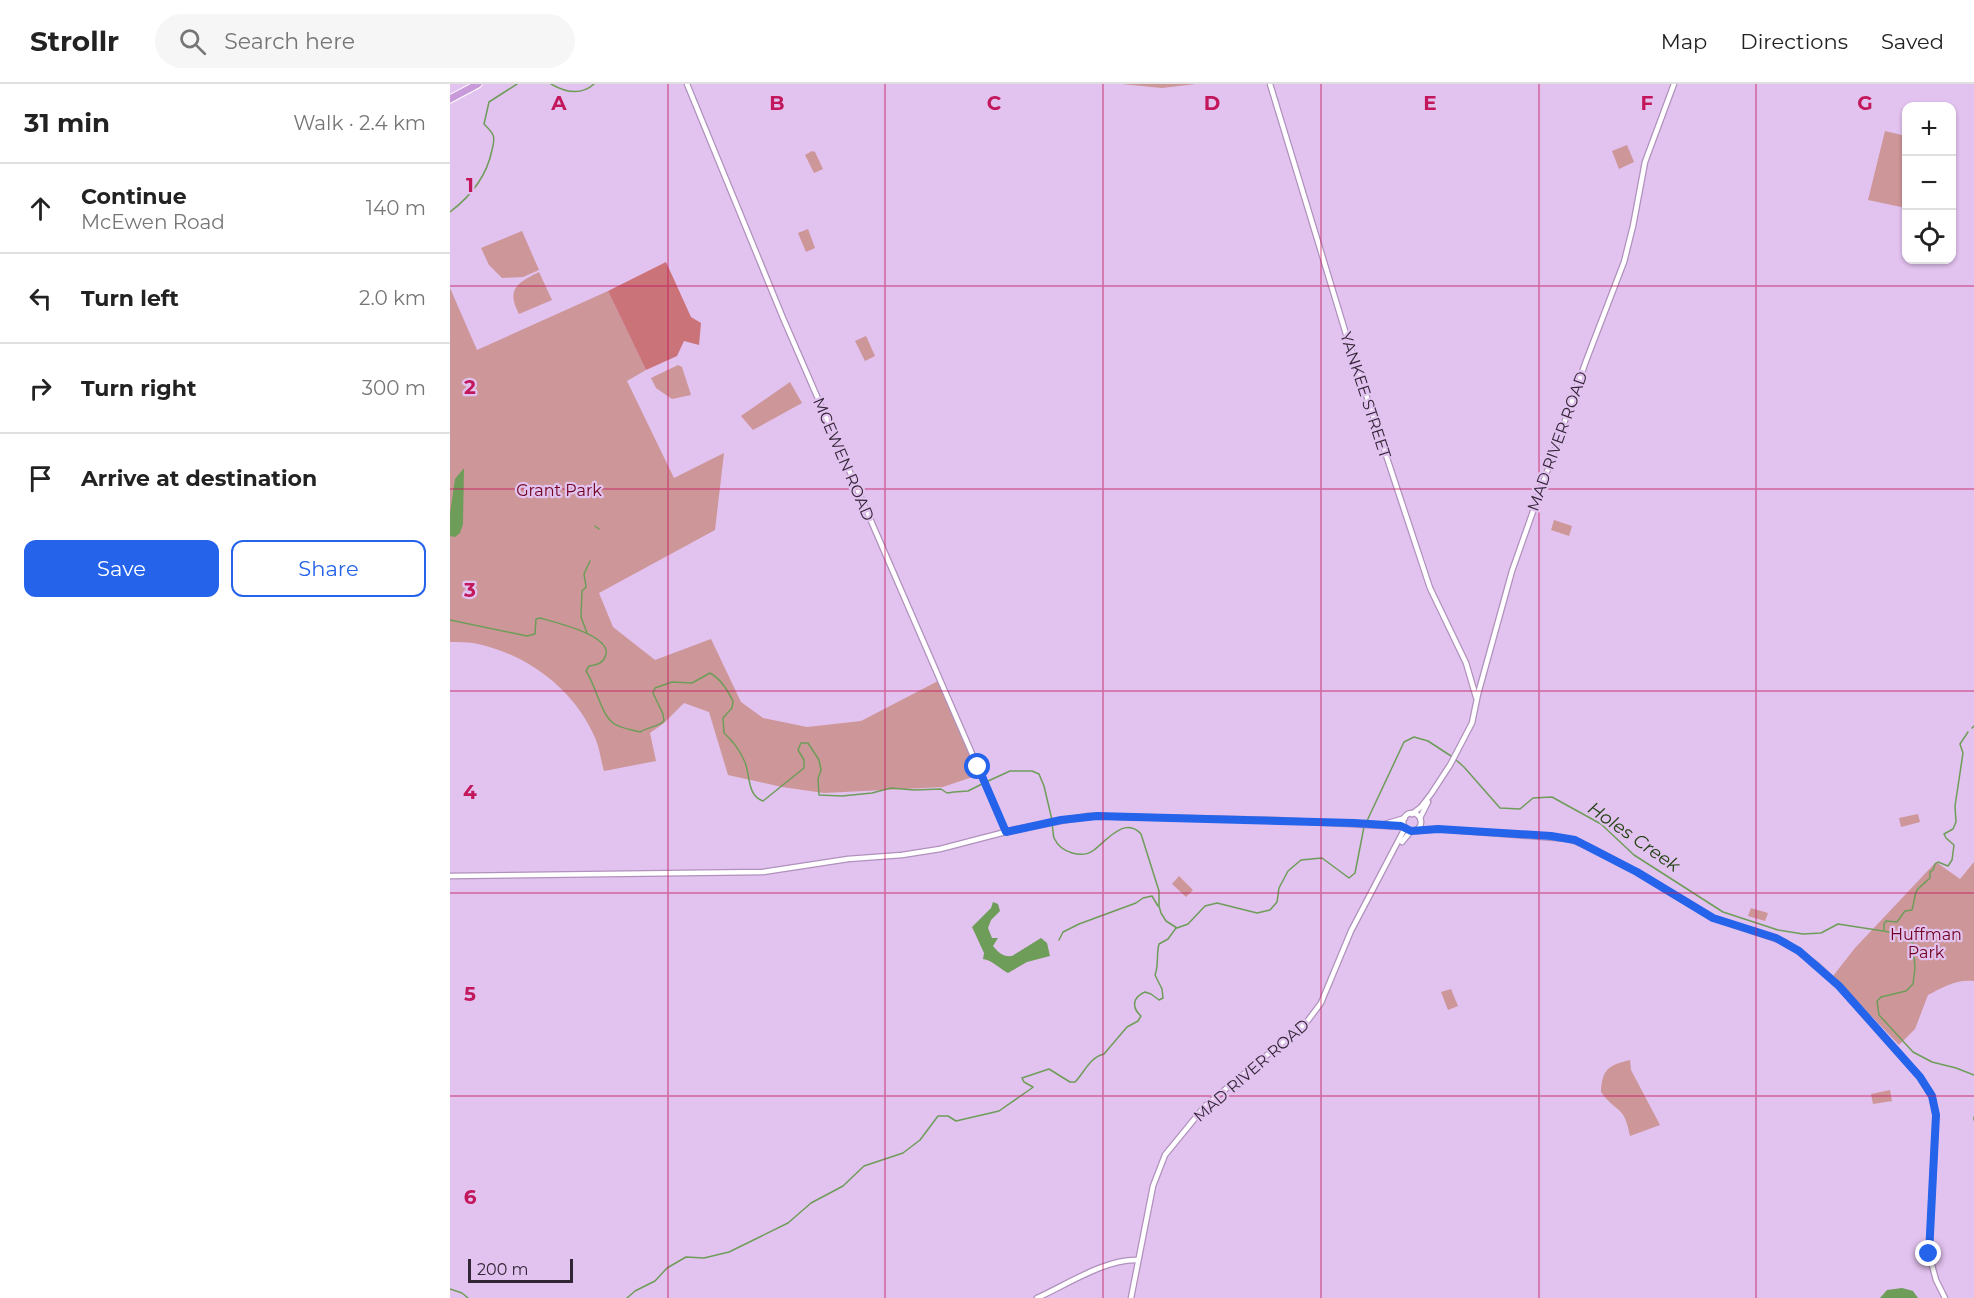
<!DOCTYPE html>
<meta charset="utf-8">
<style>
body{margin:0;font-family:Montserrat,sans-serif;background:#f6f6f6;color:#222}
.controls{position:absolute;right:18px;top:18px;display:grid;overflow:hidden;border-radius:12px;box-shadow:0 2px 4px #0004}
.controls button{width:54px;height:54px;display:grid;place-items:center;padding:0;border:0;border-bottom:2px solid #e0e0e0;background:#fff;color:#222;font:30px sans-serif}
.scale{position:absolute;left:18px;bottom:15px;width:105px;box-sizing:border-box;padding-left:6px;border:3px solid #322536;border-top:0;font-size:16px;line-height:21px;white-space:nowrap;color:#322536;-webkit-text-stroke:4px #e2c2ef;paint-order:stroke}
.stop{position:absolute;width:18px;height:18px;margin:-14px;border:4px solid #2563eb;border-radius:50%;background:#fff}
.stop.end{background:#2563eb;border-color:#fff;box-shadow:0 2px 6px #0008}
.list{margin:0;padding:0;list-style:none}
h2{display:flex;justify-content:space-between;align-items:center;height:78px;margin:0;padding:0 24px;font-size:26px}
h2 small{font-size:20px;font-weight:400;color:#767676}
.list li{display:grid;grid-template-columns:39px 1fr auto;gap:18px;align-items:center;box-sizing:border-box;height:90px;padding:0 24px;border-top:2px solid #e0e0e0}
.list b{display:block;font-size:22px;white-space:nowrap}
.list p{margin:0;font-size:20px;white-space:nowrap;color:#767676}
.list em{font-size:20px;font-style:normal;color:#767676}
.actions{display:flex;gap:12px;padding:18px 24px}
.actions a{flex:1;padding:14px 0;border:2px solid #2563eb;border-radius:12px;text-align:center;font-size:21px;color:#2563eb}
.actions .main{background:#2563eb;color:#fff}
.icon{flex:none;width:33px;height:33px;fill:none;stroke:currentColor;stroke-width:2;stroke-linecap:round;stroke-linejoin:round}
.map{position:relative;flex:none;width:1524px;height:1214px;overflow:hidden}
header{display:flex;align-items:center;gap:36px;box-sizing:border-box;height:84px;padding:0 30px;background:#fff;border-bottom:2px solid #e0e0e0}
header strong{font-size:28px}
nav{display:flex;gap:33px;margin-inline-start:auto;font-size:21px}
.search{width:420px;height:54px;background:#f6f6f6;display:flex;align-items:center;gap:15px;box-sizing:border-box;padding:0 21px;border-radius:33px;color:#767676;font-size:22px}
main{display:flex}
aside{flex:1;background:#fff}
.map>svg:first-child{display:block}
.green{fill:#cd9698}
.forest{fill:#ca7379}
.water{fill:#6e9d59}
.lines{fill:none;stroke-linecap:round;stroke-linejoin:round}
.stream{stroke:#6e9d59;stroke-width:1.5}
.tertiary-casing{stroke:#b091bc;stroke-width:7}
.secondary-casing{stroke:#b091bc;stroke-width:7}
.motorway-casing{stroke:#fff;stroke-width:9}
.tertiary{stroke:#fff;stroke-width:4.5}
.secondary{stroke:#fff;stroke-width:4.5}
.motorway{stroke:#c89ada;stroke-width:7}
.route{stroke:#2563eb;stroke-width:8}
.grid{fill:none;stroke:#c2185b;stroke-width:1.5;stroke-opacity:0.55}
.labels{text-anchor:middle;stroke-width:4.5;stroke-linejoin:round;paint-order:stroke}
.street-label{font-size:16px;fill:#322536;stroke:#e2c2ef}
.park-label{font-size:16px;fill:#71001f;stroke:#e2c2ef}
.water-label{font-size:18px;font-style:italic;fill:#214010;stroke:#e2c2ef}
.grid-label{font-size:20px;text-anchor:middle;font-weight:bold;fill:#c2185b;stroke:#e2c2ef;stroke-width:4.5;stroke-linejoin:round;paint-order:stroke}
</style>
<header>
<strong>Strollr</strong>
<div class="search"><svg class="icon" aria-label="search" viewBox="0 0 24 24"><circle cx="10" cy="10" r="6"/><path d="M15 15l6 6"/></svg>Search here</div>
<nav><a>Map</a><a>Directions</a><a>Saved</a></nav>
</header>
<main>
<aside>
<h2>31 min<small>Walk · 2.4 km</small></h2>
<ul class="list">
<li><svg class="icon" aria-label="ahead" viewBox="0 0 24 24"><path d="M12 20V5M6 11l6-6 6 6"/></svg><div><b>Continue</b><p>McEwen Road</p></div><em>140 m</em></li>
<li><svg class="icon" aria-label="left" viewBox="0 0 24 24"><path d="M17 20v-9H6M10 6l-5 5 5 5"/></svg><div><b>Turn left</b></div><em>2.0 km</em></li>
<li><svg class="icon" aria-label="right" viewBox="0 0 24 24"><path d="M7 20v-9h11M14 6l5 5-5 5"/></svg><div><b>Turn right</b></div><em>300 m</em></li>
<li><svg class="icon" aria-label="arrive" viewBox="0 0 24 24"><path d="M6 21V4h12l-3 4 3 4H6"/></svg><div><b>Arrive at destination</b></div></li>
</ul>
<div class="actions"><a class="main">Save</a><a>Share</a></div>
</aside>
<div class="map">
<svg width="1524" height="1214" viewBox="0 0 1524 1214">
<rect width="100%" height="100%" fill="#e2c2ef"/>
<!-- green -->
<g class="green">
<path d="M672,0H746L712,4Z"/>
<path d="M1435,47L1456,52V124L1418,116Z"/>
<path d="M1177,61L1184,78L1169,85L1162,67Z"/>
<path d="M362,67L365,68L373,85L364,89L355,71Z"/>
<path d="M358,145L365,164L356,168L348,149Z"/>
<path d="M72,147L89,186L73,193L52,194L39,181L31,164Z"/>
<path d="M89,188L102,216L69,230C56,205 67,199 89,188Z"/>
<path d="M0,204L27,266L158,207L196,286L177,297L224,394L274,369L265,446L149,509L163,543L205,576L261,555L291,618L313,634L357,643L411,637L490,596L531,690L493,703L374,709L332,703L278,691L259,628L234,619L214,639L200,649L206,677L154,687C151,677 150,666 146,656C126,607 79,571 28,560C19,558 9,558 0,558Z"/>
<path d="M416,252L425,272L415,277L405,257Z"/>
<path d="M228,281L232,283L241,311L222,315L206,304L201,294Z"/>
<path d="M340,298L352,319L303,346L291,332Z"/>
<path d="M1104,436L1122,442L1119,452L1101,446Z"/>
<path d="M1468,730L1470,738L1451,743L1449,734Z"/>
<path d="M1486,778L1510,795L1524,778V897C1506,895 1493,903 1478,911L1465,945L1449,961L1383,892L1405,864Z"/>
<path d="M729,792L743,806L736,813L722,800Z"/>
<path d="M1301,824L1318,829L1315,837L1298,832Z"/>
<path d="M1001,905L1008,922L998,926L991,908Z"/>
<path d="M1180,976L1181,986L1210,1041L1180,1052C1174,1020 1167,1030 1151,1008C1152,986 1158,981 1180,976Z"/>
<path d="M1440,1006L1442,1017L1423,1020L1421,1010Z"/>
</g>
<!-- forest -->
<path class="forest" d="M216,178L241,233L251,239L249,261L234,257L227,272L196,286L158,207Z"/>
<!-- water -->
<g class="water">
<path d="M14,384L13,440L10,449L5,453L0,452V429L5,395Z"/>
<path d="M543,818L548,820L550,827L541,836L538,844L542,854H548L543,862C549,869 553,873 562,872L591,854L597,859L600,872L577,878L558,889C550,885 542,876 533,875L534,869L522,843L541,824Z"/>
<path d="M1452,1204L1463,1207L1468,1214H1430L1437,1206Z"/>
</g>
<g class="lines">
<!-- stream -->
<g class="stream">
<path d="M101,0C115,8 131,12 144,0"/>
<path d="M0,128C21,112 37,91 42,66C43,62 45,55 43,51C42,48 37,43 34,40L39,18L67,0"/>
<path d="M145,442L149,445"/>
<path d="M0,536L77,552L85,550L86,535L90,534C104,538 160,551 156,570C154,579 147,581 139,582L136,587C145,600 151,630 163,639C171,645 181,645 190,648C198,643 208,643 214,637L213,630L203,609L205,604L222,598L242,599L260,589C272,596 277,606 283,617L282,624L273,634L274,649C283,657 289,665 294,676C301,690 296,711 313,717L354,684V676L348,666L351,659H358L369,676L371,686L368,695L369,711L392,712L422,709L441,704L464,706L491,705L497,709L504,708L518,707L532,700"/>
<path d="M137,549L131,533L132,507L136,503L134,490L140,477"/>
<path d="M1522,644L1524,642"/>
<path d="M1005,675L1014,683L1050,724L1070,725L1083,714L1102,713L1151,740L1184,771L1273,828L1328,846L1353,850L1371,849L1388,840L1446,849L1463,859L1465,884L1463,900L1456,907L1431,913L1427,917L1429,931L1463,968L1482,978L1506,984L1524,991"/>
<path d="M536,698L560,687H582L589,690L594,702L602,736"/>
<path d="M916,739L954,658L964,653L978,657L1001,672"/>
<path d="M602,740C603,745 603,751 604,754C611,769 632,775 644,766C657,756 675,732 691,750L709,807V822L711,829L716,837L727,844L738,840L755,822L767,819L807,829L820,826L827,818L829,804L838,787L851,776L872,774L899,794L905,789L914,743"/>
<path d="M1434,846V840L1436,837L1447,838L1455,827L1462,826C1468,803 1461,811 1480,794V788L1483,786L1485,780L1488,778L1498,782L1502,776L1504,761L1496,754L1494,750L1503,745L1506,738L1505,722L1513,669L1510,660L1518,648"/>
<path d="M609,856L613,848L629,840L686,819L693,814L702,812L708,822"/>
<path d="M1524,1033V1036"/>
<path d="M0,1205L12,1209L18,1214"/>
<path d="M177,1214L185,1207L205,1197L217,1184L236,1173L254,1174L279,1168L338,1139L361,1119L393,1102L414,1082L453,1069L470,1056L488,1032H498L506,1037L549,1027L582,1004L583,1003L574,998L572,994L599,985L620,998H625C634,989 640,973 654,970L677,943L688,937L691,932C681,923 683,913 695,908L701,910L709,916L713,914L712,905L705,891C709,881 706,871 709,860L718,855L726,844"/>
</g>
<defs>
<g id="tertiary">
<path d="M237,0L333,234L556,748"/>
<path d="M820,0L896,250L980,504L1016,579L1026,613"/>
<path d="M962,730L971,723L981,710L1000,681L1022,639L1028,610L1062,487L1136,277L1174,178L1183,142L1195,78L1224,0"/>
<path d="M970,734L978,718"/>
<path d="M952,758L961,747"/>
<path d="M587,1214C616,1201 655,1175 687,1176"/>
<path d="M681,1214L703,1102L715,1071L755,1022L856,939L871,919L901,847L955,744"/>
</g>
<g id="secondary">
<circle cx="962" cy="738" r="9"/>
<path d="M935,740L955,734"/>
<path d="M966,747L988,745L1119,755L1140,763L1187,788L1263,834L1335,858L1367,881L1389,902L1470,993L1482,1012L1486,1031L1479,1170L1486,1196L1495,1214"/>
<path d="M0,792L313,788L398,775L452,771L490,765L567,745L638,732L825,736L955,743"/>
</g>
<path id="motorway" d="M0,15L28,0"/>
</defs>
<!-- tertiary casing -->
<use href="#tertiary" class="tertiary-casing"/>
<!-- secondary casing -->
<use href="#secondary" class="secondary-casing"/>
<!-- motorway casing -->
<use href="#motorway" class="motorway-casing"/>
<!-- tertiary -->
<use href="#tertiary" class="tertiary"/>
<!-- secondary -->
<use href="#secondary" class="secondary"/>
<!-- motorway -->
<use href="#motorway" class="motorway"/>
</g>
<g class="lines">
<!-- route -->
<path class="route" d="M528,683L556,748L611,736L647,732L904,739L951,742L961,747L988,745L1101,752L1125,756L1187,788L1263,834L1326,854L1349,867L1389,902L1470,993L1482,1012L1486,1031L1479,1170"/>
</g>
<!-- grid -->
<path class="grid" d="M218,0V1214M435,0V1214M653,0V1214M871,0V1214M1089,0V1214M1306,0V1214M0,202H1524M0,405H1524M0,607H1524M0,809H1524M0,1012H1524"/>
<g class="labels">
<!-- street labels -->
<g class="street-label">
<text transform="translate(916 311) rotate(72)" y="6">YANKEE STREET</text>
<text transform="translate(1107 357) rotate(-70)" y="6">MAD RIVER ROAD</text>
<text transform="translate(394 375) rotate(67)" y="6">MCEWEN ROAD</text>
<text transform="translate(801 986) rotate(-41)" y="6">MAD RIVER ROAD</text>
</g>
<!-- park labels -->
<g class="park-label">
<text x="109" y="412">Grant Park</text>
<text x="1476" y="856">Huffman<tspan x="1476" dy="18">Park</tspan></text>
</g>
<!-- water labels -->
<g class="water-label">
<text transform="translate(1184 753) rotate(35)" y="6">Holes Creek</text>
</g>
</g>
<g class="grid-label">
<text x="109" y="26">A</text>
<text x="327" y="26">B</text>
<text x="544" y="26">C</text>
<text x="762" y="26">D</text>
<text x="980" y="26">E</text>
<text x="1197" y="26">F</text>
<text x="1415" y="26">G</text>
<text x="20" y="108">1</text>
<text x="20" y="310">2</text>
<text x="20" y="513">3</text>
<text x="20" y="715">4</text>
<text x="20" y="917">5</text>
<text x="20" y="1120">6</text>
</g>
</svg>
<div class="controls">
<button>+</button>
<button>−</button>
<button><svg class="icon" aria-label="locate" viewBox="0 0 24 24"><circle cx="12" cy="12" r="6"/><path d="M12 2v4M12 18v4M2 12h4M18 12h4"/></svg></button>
</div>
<div class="scale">200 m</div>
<div class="stop" style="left:528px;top:683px"></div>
<div class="stop end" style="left:1479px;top:1170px"></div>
</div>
</main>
